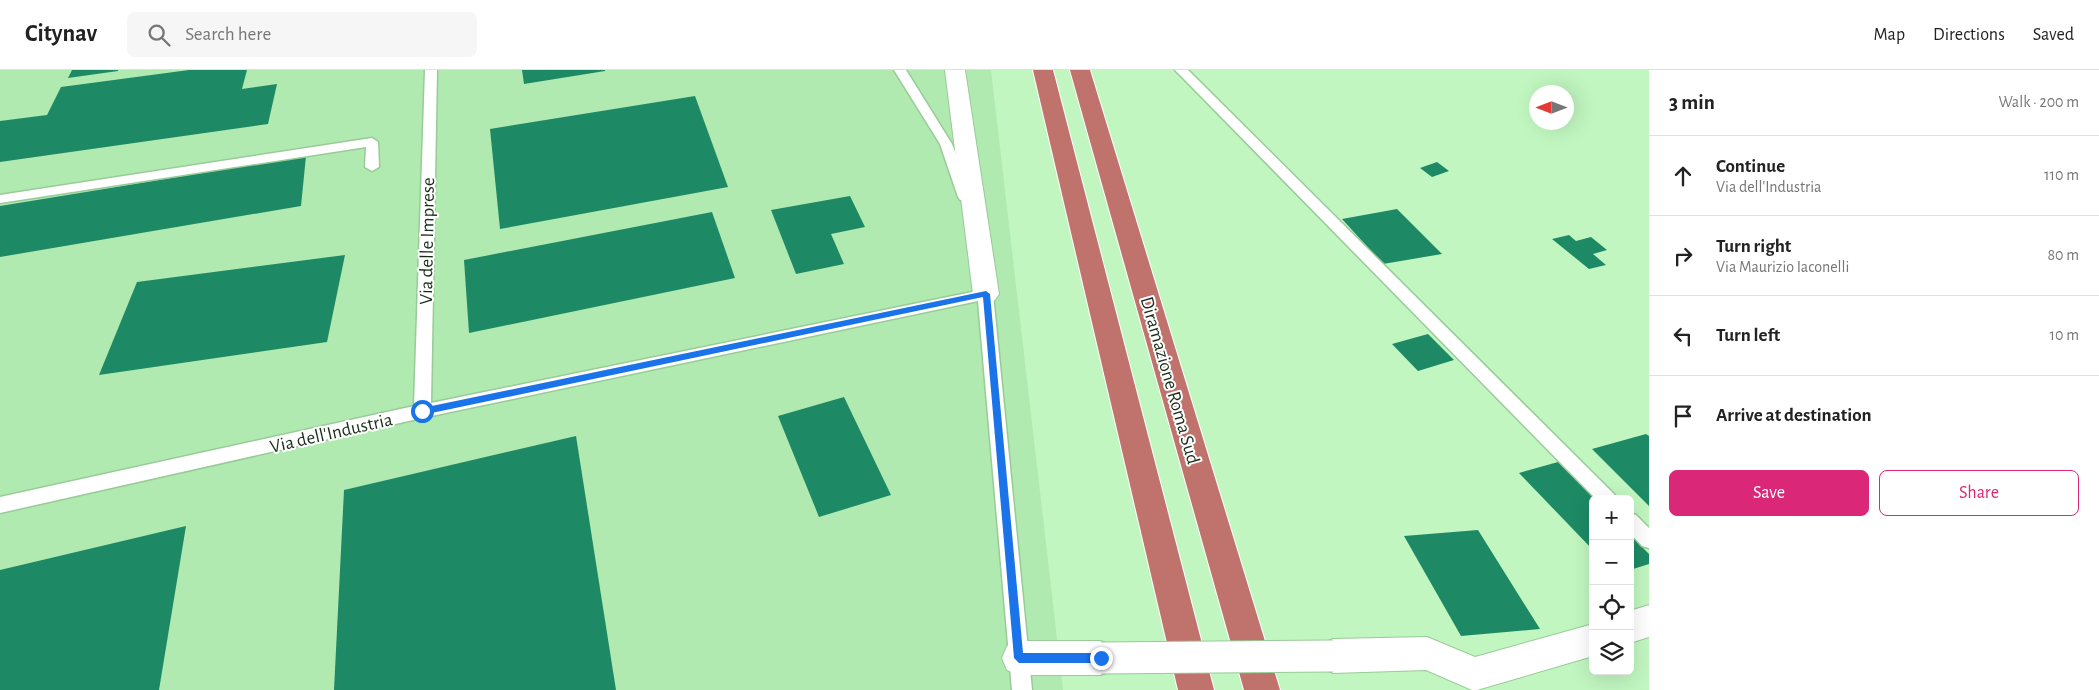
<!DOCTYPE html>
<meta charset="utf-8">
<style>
body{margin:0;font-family:"Alegreya Sans",sans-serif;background:#f6f6f6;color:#222}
.controls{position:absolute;right:15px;bottom:15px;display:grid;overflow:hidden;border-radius:8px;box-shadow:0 5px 20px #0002}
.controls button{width:45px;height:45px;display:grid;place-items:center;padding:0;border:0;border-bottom:1px solid #e0e0e0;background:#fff;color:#222;font:25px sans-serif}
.compass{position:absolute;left:1529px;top:15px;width:45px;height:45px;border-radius:50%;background:#fff;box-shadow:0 5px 20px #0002;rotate:270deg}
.stop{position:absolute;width:15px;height:15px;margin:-11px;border:4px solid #1a73e8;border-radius:50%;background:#fff}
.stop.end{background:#1a73e8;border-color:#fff;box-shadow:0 1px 5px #0008}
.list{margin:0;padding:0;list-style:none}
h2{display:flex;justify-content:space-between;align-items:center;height:65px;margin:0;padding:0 20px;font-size:21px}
h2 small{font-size:16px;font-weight:400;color:#767676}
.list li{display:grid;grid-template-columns:32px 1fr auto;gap:15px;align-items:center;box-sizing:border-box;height:80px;padding:0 20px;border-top:1px solid #e0e0e0}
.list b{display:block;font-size:19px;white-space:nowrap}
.list p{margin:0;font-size:16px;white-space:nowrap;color:#767676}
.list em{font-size:16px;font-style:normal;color:#767676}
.actions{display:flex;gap:10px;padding:15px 20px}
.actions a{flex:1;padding:11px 0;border:1px solid #db2777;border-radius:8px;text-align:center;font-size:18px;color:#db2777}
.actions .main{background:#db2777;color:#fff}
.icon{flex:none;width:28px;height:28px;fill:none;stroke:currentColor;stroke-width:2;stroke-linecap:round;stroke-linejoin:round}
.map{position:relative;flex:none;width:1649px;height:620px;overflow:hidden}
header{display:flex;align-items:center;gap:30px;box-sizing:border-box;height:70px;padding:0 25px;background:#fff;border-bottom:1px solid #e0e0e0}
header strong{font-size:24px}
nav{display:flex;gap:28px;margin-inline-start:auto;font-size:18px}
.search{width:350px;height:45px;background:#f6f6f6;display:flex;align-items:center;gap:12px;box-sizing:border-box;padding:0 18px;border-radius:8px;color:#767676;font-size:19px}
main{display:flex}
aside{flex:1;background:#fff}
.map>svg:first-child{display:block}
.built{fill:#b0eab0}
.building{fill:#1d8a65}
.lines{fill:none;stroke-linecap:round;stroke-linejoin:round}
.lane-casing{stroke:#98cb97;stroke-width:3}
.street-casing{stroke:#98cb97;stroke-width:2}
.highway-casing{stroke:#fff;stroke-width:2}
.lane{fill:#fff;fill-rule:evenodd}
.street{fill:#fff;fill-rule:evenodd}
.highway{fill:#c0726d;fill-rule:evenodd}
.street-bridge-casing{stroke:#98cb97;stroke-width:33;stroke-linecap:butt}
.street-bridge{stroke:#fff;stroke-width:31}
.route{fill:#1a73e8}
.labels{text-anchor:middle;stroke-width:4;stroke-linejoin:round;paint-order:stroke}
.street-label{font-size:19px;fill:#1a2e1a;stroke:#fff}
</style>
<header>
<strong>Citynav</strong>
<div class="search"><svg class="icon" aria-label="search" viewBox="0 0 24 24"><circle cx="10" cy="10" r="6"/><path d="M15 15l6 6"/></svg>Search here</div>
<nav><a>Map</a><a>Directions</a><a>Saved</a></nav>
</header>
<main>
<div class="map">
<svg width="1649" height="620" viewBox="0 0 1649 620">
<rect width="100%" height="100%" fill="#c1f6c0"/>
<!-- built -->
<path class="built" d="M0,0H991L1063,620H0Z"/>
<!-- building -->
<g class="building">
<path d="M72,0H118V1L68,8Z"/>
<path d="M189,0H247L242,19L277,14L268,54L0,92V51L47,45L61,17Z"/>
<path d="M522,0H605V1L524,14Z"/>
<path d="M695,26L728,117L500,159L490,59Z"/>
<path d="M306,86L301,136L0,187V136Z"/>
<path d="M1437,92L1449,101L1432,107L1420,98Z"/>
<path d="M850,126L865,157L831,164L844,194L796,204L771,140Z"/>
<path d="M1397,139L1442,184L1383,194L1342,149Z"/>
<path d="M712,142L735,208L469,263L464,190Z"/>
<path d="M1569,165L1576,171L1591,167L1607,180L1593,184L1606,195L1589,199L1552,169Z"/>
<path d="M345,185L327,272L99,305L137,212Z"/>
<path d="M1428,264L1454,290L1418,301L1392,274Z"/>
<path d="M844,327L891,425L819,447L778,346Z"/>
<path d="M1646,364L1649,366V436L1592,379Z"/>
<path d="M576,366L616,620H334L344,420Z"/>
<path d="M1558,392L1595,429H1593V480L1519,403Z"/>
<path d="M186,456L159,620H0V500Z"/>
<path d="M1478,460L1540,559L1461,566L1404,466Z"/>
<path d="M1630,465L1649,484V494L1630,500Z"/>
</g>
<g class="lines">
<defs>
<g id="lane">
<path d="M425,0H437L431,333L977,221V214L979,210L984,209L989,210L993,224L1032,620H1012L978,231L422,348L0,443V427L414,336Z"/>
<path d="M894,0H906L952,74L972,127L970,130H960L958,127L940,74Z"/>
<path d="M1175,0H1188L1614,424L1617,429H1596Z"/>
<path d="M372,68L378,72L379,97L372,101L365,97L366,77L0,133V125Z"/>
<path d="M1630,443L1636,445L1649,458V478L1642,476L1630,463Z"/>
</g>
<g id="street">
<path d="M945,0H965L999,224L995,230L986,233L977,230L973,224Z"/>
<path d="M1649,535V567L1630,573V541Z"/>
<path d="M1593,554V586L1477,620H1472L1426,600L1333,603L1321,598L1316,586L1321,574L1333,569L1427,567L1475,587Z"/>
<path d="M1019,571H1101L1113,576L1118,588L1113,600L1101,605H1019L1007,600L1002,588L1007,576Z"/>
</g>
<g id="highway">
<path d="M1033,0H1053L1214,620H1178Z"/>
<path d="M1070,0H1090L1280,620H1244Z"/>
</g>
</defs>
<!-- lane casing -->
<use href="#lane" class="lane-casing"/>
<!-- street casing -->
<use href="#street" class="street-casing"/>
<!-- highway casing -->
<use href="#highway" class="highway-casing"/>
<!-- lane -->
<use href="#lane" class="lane"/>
<!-- street -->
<use href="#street" class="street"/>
<!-- highway -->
<use href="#highway" class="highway"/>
<defs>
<path id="street-bridge" d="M1101,588L1333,586"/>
</defs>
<!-- street-bridge casing -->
<use href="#street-bridge" class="street-bridge-casing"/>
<!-- street-bridge -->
<use href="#street-bridge" class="street-bridge"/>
</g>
<!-- route -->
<path class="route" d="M986,221L990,224L1023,583H1101L1106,588L1101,593H1019L1014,588L983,227L422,345L418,341L422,338Z"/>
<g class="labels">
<!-- street labels -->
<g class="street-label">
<text transform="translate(426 171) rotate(-89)" y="7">Via delle Imprese</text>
<text transform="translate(1171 310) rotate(74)" y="7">Diramazione Roma Sud</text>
<text transform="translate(331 362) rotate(-13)" y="7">Via dell'Industria</text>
</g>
</g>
</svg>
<div class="controls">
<button>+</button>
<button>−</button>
<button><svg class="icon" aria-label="locate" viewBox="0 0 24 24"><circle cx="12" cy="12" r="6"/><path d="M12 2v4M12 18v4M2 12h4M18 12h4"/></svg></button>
<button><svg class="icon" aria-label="layers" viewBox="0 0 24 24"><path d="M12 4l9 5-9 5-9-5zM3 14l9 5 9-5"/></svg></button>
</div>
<svg class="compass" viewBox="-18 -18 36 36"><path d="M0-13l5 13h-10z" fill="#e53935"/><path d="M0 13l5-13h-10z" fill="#767676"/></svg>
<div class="stop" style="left:422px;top:341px"></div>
<div class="stop end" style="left:1101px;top:588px"></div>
</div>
<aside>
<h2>3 min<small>Walk · 200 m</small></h2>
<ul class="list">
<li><svg class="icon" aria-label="ahead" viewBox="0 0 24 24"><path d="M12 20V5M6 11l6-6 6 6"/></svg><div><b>Continue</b><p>Via dell'Industria</p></div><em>110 m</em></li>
<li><svg class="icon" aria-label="right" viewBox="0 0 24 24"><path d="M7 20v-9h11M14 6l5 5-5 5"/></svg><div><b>Turn right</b><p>Via Maurizio Iaconelli</p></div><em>80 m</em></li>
<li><svg class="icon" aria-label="left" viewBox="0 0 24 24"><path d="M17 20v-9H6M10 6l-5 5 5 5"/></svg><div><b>Turn left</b></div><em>10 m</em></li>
<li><svg class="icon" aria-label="arrive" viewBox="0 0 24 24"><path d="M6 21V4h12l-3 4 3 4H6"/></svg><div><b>Arrive at destination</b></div></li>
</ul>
<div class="actions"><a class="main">Save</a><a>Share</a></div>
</aside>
</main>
